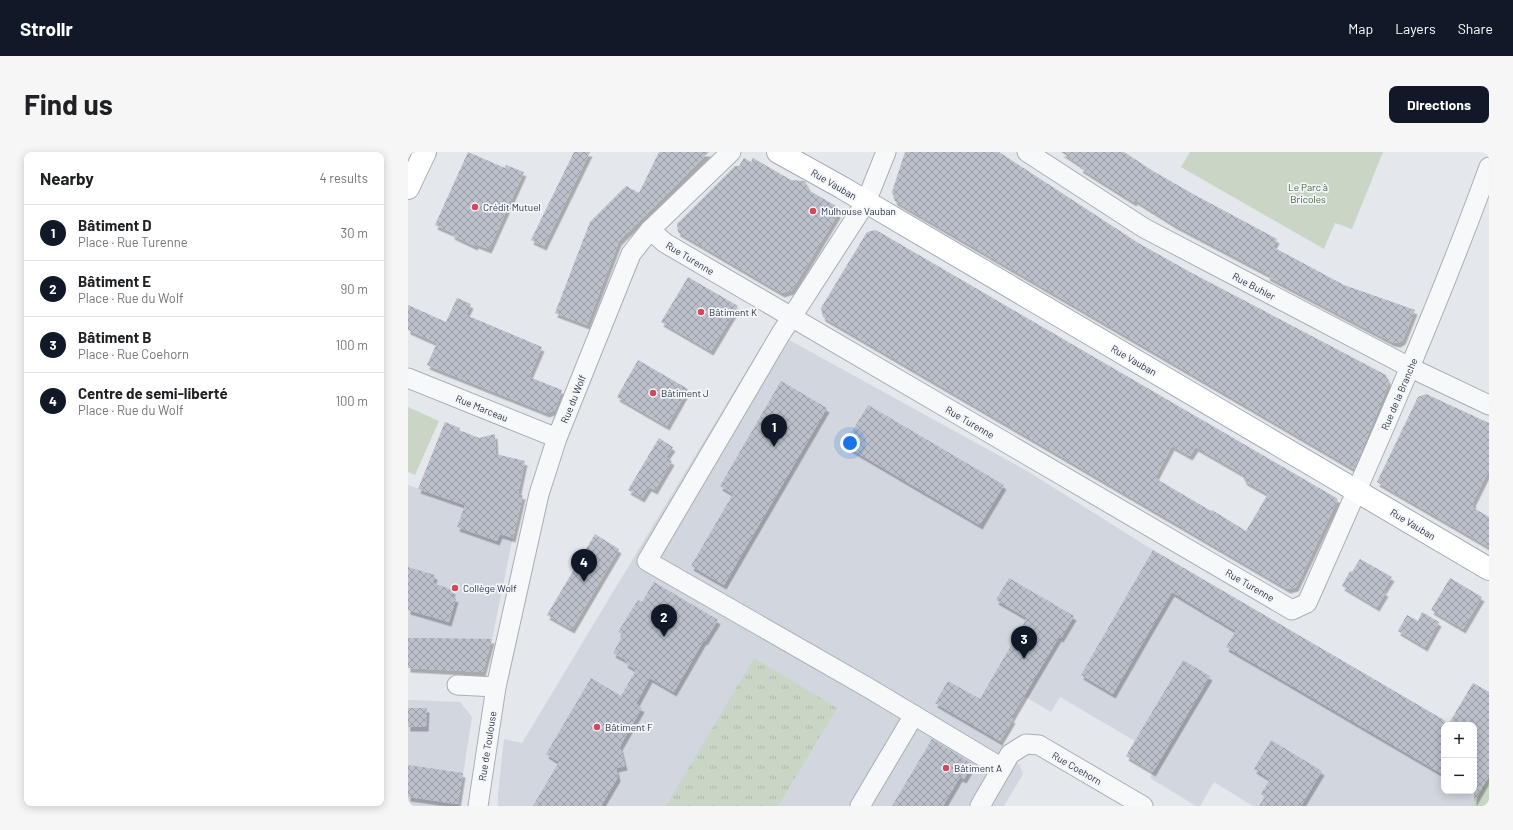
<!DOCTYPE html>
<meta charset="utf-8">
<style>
body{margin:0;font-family:Barlow,sans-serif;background:#f6f6f6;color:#202124}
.controls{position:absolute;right:12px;bottom:12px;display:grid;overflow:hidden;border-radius:8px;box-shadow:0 2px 10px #0003}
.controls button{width:36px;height:36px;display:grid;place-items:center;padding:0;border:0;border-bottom:1px solid #e0e0e0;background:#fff;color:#202124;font:20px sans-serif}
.you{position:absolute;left:442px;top:291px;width:14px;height:14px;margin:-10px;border:3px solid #fff;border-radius:50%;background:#1a73e8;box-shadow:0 0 0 6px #1a73e833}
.badge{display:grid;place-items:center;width:26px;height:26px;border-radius:50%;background:#111827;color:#fff;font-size:13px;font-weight:700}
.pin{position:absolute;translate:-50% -33px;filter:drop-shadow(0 1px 2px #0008)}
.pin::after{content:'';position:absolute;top:21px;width:14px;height:12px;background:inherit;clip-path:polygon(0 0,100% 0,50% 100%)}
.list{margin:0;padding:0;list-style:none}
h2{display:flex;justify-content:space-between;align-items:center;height:52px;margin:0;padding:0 16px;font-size:17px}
h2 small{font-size:13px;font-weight:400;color:#757577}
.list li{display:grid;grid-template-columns:26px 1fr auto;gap:12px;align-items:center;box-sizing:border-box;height:56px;padding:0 16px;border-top:1px solid #e0e0e0}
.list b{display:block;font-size:15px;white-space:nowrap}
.list p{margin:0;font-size:13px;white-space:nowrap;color:#757577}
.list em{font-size:13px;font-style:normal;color:#757577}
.map{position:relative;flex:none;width:1081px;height:654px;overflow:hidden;border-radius:8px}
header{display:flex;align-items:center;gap:24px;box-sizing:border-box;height:56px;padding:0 20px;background:#111827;color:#fff}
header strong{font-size:19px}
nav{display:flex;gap:22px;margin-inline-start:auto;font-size:14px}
.intro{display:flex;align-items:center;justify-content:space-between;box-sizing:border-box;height:96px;padding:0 24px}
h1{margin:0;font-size:28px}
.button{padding:10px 18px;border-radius:8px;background:#111827;color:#fff;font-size:14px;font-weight:700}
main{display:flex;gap:24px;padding:0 24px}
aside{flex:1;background:#fff;border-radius:8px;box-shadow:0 2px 10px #0003}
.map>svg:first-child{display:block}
.built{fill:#d2d6de}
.grass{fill:url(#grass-tufts)}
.garden{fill:#c9d6c5}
.building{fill:url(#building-cross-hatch);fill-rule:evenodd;filter:url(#shadow)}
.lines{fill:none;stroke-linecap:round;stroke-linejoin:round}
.minor-casing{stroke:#a9aeb7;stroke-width:21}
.major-casing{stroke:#a3abb8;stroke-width:24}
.minor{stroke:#f7f8fa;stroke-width:19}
.major{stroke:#fff;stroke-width:22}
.poi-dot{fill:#d1495b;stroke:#f4f6f9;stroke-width:1.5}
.labels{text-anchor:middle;stroke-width:3.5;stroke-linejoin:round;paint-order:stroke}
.street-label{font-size:10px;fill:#2b3445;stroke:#f4f6f9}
.park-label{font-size:10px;fill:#3f6138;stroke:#f4f6f9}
.poi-label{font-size:10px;fill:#2b3445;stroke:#f4f6f9;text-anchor:start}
</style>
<header>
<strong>Strollr</strong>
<nav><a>Map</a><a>Layers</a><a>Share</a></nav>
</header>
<div class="intro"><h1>Find us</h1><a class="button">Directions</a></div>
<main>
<aside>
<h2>Nearby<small>4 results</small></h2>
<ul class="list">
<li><span class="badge">1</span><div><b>Bâtiment D</b><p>Place · Rue Turenne</p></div><em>30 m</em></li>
<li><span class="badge">2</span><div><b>Bâtiment E</b><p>Place · Rue du Wolf</p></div><em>90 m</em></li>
<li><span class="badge">3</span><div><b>Bâtiment B</b><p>Place · Rue Coehorn</p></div><em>100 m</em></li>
<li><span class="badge">4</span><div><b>Centre de semi-liberté</b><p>Place · Rue du Wolf</p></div><em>100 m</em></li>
</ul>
</aside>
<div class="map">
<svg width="1081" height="654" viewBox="0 0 1081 654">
<defs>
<pattern id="grass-tufts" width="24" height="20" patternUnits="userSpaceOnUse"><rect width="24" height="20" fill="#c9d6c5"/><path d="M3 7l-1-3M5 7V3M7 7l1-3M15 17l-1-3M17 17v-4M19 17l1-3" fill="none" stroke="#adb8ab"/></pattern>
<pattern id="building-cross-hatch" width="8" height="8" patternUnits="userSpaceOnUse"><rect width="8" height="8" fill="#bbc0ca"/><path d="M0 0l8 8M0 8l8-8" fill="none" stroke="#989da6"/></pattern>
<filter id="shadow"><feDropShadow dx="2.5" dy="4.5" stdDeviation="0" flood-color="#0004"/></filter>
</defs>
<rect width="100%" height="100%" fill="#e4e7ec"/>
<!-- built -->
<g class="built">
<path d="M363,178L619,319L745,398L1044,573H1036V639H1066L1081,595V624L1063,654H845L806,630L792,654H788L742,626L745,620L718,604L727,589L652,545L643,560L616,544L592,589L612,614L615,622L596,654H90V642L96,587L114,591Z"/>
<path d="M0,333L108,370L84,487L75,520L0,516Z"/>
<path d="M0,548L52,550L64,565L50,654H0Z"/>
</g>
<!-- grass -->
<g class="grass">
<path d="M346,506L429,556L370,654H258Z"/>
<path d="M1081,624V654H1063Z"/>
</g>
<!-- garden -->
<g class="garden">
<path d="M782,0H975L944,77L927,71L916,97L773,15Z"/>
<path d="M0,255L31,269L7,323L0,320Z"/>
</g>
<!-- building -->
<g class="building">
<path d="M60,0L97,16L98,13L116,20L81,97L68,92L67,94L44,83L45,81L27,73Z"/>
<path d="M166,0H182L136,94L123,88Z"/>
<path d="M251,0H301L211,89L179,173L147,161L182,70L218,34L231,41Z"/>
<path d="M497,0H591L732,92L782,120L978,223L981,231L946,317L487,49L484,40Z"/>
<path d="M653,0H716L745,19L785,42L869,87L865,95L936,133L1007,158L995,188L990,191L984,190L859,124L860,122L767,73L727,48L726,50L672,16L674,14Z"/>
<path d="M336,6L343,10L345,6L383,28L397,29L402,39L428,54L430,62L384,138L374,141L270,80L269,72L327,14H331Z"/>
<path d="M468,78L930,347L888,435L880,437L415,165L413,156L459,80ZM764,294L782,304L788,295L833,321L837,329L860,342L838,379L804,358L803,359L747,326Z"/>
<path d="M280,125L330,154L303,199L253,170Z"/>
<path d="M49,146L63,152L58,163L134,195L121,225L154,238L147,258L139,261L19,213L29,191L0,178V153L38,170Z"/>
<path d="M230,208L280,237L259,274L209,245Z"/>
<path d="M373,229L419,256L316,433L283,414L325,342L312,334Z"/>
<path d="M1018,242L1081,271V318L1065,350L1066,351L1064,355L1081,365V395L969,330L1010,245Z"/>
<path d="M460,253L596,333L572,373L436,293Z"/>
<path d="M37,270L52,276L51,278L71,286L87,282L88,302L117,309L110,342L115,343L105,386L92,382L89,389L49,375L57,353L10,337Z"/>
<path d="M251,286L265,295L258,305L264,309L247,338L241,335L234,346L220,338Z"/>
<path d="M187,382L211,397L164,477L139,463Z"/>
<path d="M745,398L1036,568V623L818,495L828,479L764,440L705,542L673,523Z"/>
<path d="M952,407L984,425L975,439L978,440L969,455L934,434L942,419L944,420Z"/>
<path d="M0,415L27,423L25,431L45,438L43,444L48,446L41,470L0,458Z"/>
<path d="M601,426L666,464L653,486L651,485L603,566L605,567L592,589L527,551L540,529L572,547L619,466L588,448Z"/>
<path d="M1042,426L1074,445L1055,477L1023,458Z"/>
<path d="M246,430L310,468L297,489L296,488L266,540L242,526L228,552L234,556L212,594L217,614L208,616L210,625L193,654H125L151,610L138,602L183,526L213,544L228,518L217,511L218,508L205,501L215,483L210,480L230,448L234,450Z"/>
<path d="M1014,460L1031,470L1017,495L990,479L999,463L1010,469Z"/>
<path d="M0,486H26L84,487L75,520L0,516Z"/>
<path d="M775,508L802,524L745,620L718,604Z"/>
<path d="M1065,531L1081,540V624L1066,650V573H1040Z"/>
<path d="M0,556H19L18,575H0Z"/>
<path d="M524,587L565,612L556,627L552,625L535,654H484Z"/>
<path d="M863,588L914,619L893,654H851L857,645L853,642L862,627L846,617Z"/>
<path d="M0,613L55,621L50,652L0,645Z"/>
</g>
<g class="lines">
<defs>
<g id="minor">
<path d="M478,0L458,50L372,183L239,409L459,535L594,616"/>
<path d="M619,0L736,76L1003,216L1081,253"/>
<path d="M242,78L257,91L884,458L899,451C963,307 1027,163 1081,15"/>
<path d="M0,226L149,286"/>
<path d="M49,533L88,535"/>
<path d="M70,654L88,535L131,342L149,286L223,102L242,78L323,0"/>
<path d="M452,654L506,563"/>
<path d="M572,654L602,602L618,592L631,593L735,654"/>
</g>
<g id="major">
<path d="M370,0L433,35L1081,417"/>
<path d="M0,36L17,0"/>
</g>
</defs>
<!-- minor casing -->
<use href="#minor" class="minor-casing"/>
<!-- major casing -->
<use href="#major" class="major-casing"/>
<!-- minor -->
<use href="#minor" class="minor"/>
<!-- major -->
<use href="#major" class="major"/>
</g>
<!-- markers -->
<g class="poi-dot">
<circle cx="67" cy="55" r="4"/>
<circle cx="405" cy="59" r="4"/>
<circle cx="293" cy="160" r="4"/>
<circle cx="245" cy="241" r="4"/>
<circle cx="47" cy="436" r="4"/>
<circle cx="189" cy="575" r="4"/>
<circle cx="538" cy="616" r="4"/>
</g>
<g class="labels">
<!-- street labels -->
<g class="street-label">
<text transform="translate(426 32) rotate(30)" y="4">Rue Vauban</text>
<text transform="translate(282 106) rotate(31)" y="4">Rue Turenne</text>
<text transform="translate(846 134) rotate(28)" y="4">Rue Buhler</text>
<text transform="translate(726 208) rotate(30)" y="4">Rue Vauban</text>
<text transform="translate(991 242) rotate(-67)" y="4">Rue de la Branche</text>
<text transform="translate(165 247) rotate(-68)" y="4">Rue du Wolf</text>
<text transform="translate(74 256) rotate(22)" y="4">Rue Marceau</text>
<text transform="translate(562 270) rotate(30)" y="4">Rue Turenne</text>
<text transform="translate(1005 372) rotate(31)" y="4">Rue Vauban</text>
<text transform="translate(842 433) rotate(30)" y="4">Rue Turenne</text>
<text transform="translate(79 594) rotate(-81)" y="4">Rue de Toulouse</text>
<text transform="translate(669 616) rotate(30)" y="4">Rue Coehorn</text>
</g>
<!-- park labels -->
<g class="park-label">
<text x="900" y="39">Le Parc à<tspan x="900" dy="12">Bricoles</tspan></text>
</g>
<!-- poi labels -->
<g class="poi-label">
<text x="75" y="59">Crédit Mutuel</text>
<text x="413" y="63">Mulhouse Vauban</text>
<text x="301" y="164">Bâtiment K</text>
<text x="253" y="245">Bâtiment J</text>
<text x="55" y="440">Collège Wolf</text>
<text x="197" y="579">Bâtiment F</text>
<text x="546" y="620">Bâtiment A</text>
</g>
</g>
</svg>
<div class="controls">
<button>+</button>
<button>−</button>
</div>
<div class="you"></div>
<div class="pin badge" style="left:366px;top:295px">1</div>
<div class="pin badge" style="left:256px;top:485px">2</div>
<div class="pin badge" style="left:616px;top:507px">3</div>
<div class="pin badge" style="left:176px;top:430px">4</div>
</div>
</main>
